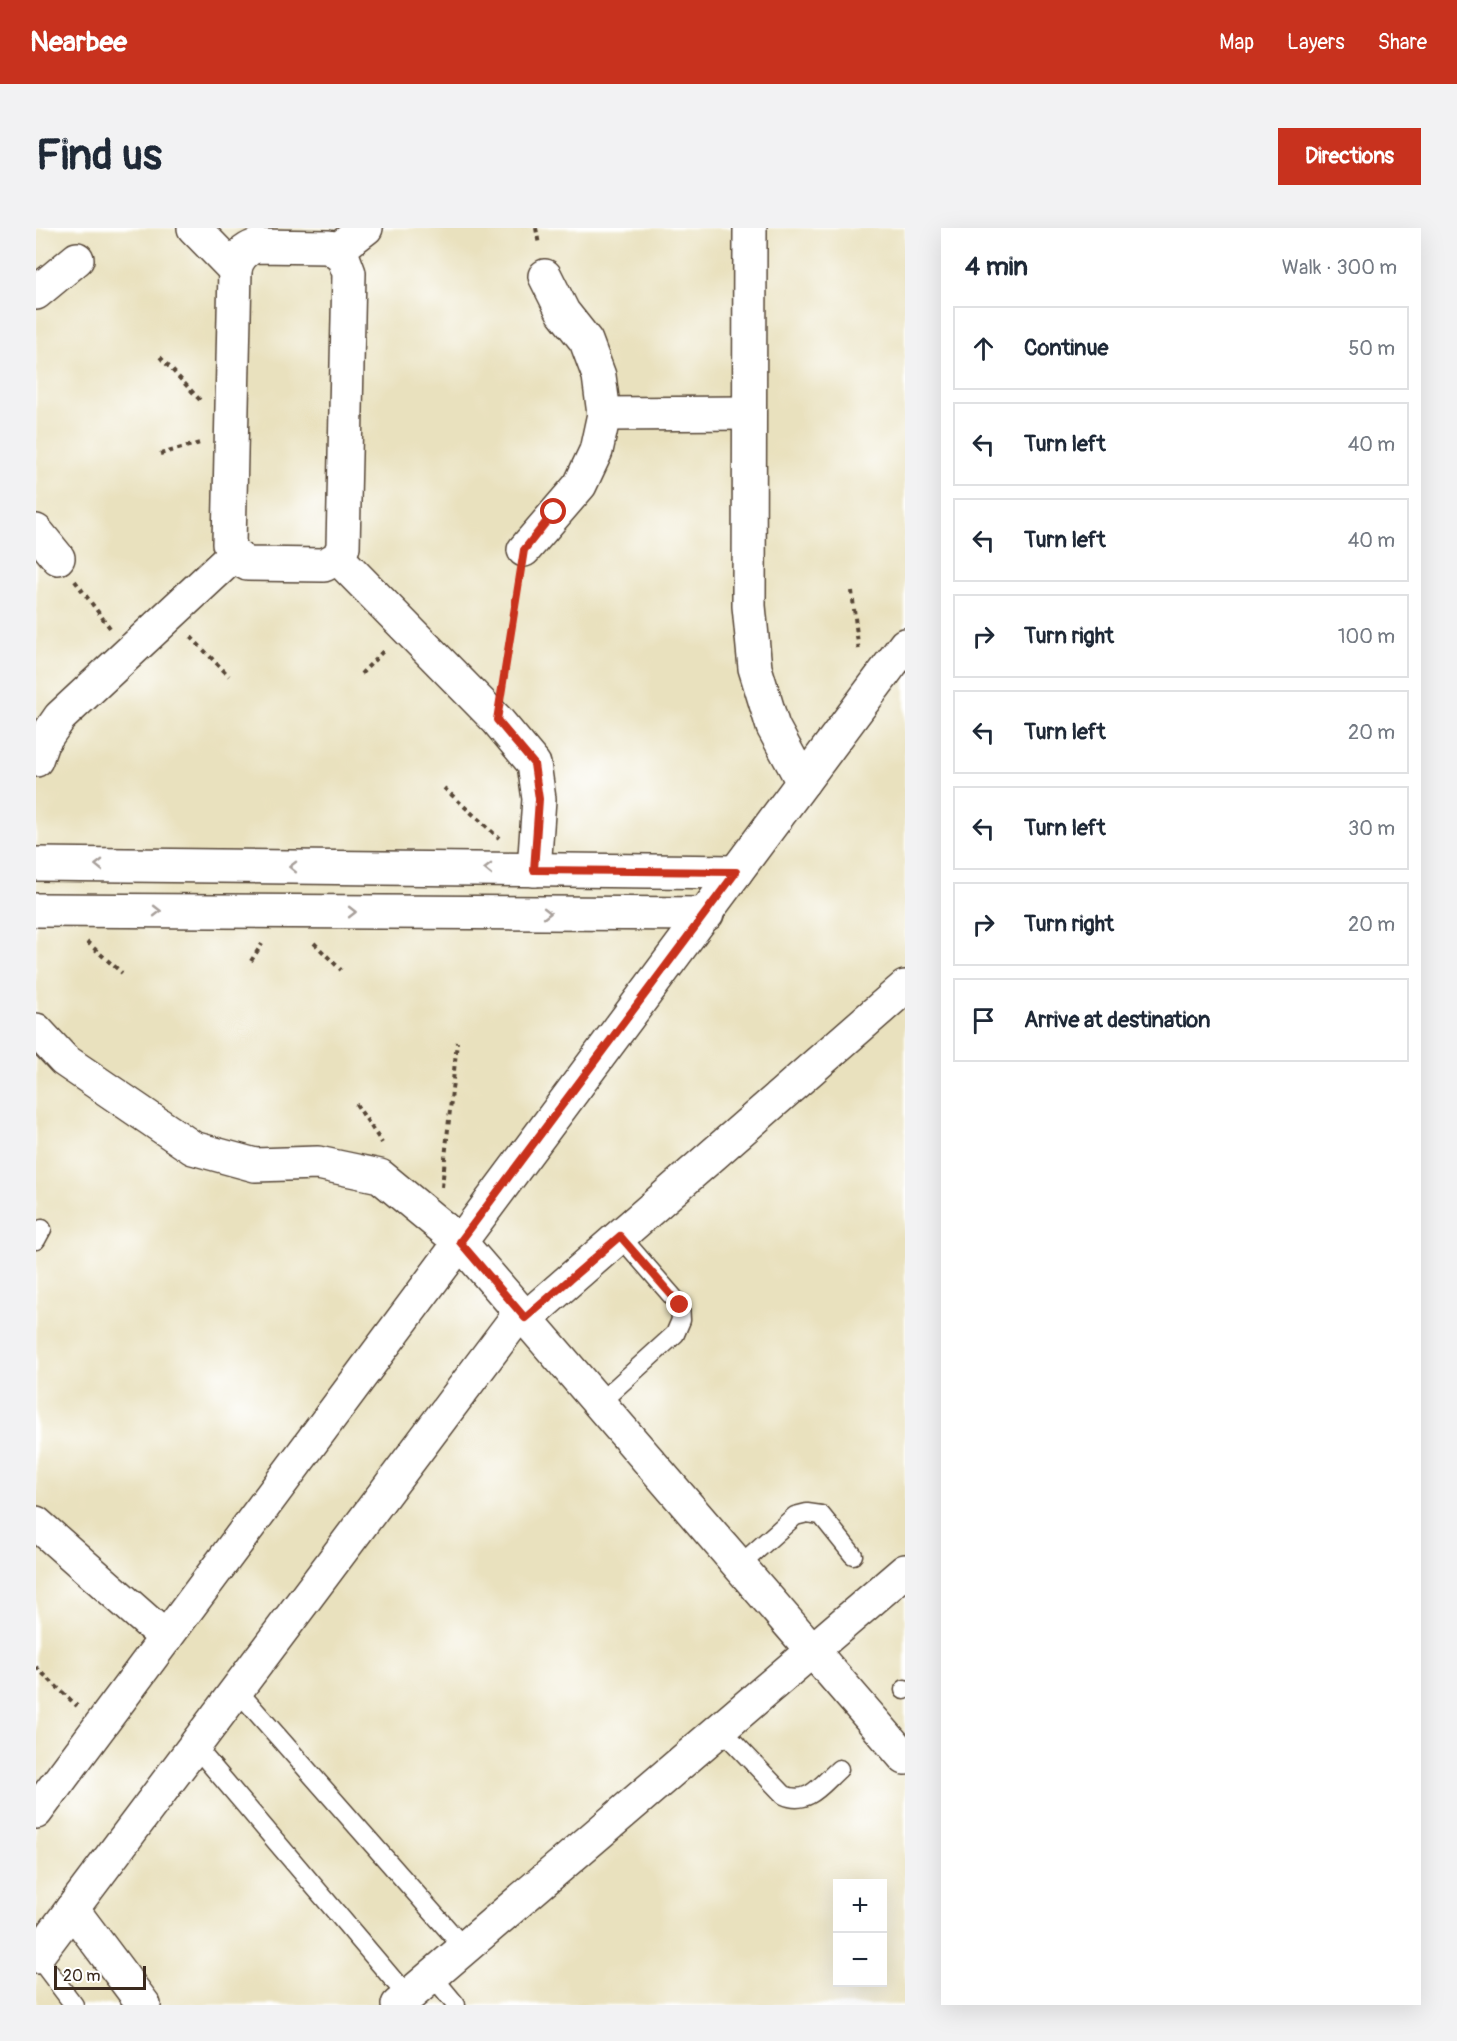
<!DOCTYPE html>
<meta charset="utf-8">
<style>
body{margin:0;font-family:Pangolin,sans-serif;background:#f2f2f3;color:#1f2937}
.controls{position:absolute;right:18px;bottom:18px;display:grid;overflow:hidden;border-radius:0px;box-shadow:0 6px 24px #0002}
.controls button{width:54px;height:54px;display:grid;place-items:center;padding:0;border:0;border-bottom:2px solid #e0e1e3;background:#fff;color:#1f2937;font:30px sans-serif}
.scale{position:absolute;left:18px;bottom:15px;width:92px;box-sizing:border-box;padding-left:6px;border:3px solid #3b2a1e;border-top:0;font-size:16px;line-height:21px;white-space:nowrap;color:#3b2a1e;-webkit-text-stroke:4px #fff;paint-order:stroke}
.stop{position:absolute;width:18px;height:18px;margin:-14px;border:4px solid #c8321e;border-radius:50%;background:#fff}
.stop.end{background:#c8321e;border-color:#fff;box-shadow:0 2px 6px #0008}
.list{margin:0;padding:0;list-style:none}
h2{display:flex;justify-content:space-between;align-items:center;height:78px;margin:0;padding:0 24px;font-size:26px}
h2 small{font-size:20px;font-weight:400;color:#747a83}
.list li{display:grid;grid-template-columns:39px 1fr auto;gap:18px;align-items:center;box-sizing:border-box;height:84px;margin:0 12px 12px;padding:0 12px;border:2px solid #e0e1e3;border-radius:0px}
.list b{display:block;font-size:22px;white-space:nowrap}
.list em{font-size:20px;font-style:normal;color:#747a83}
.icon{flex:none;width:33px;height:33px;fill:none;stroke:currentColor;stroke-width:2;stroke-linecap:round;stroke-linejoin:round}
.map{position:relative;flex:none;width:869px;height:1777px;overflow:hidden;border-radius:0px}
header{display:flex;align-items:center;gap:36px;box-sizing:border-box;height:84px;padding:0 30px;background:#c8321e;color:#fff}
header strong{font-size:28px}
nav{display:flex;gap:33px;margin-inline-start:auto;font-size:21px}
.intro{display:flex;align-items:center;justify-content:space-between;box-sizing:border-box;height:144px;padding:0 36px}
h1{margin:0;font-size:42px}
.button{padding:15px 27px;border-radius:0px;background:#c8321e;color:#fff;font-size:21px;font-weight:700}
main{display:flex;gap:36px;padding:0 36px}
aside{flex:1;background:#fff;border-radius:0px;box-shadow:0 6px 24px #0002}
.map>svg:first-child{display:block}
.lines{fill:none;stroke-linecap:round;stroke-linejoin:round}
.lane-casing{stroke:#554536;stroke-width:21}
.street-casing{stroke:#554536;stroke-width:36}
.path{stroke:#554536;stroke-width:4;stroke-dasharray:4.5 4.5;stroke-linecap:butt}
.lane{stroke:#fff;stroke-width:18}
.street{stroke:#fff;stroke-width:33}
.oneway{stroke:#a79f9a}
.route{stroke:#c8321e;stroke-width:8}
</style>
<header>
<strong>Nearbee</strong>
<nav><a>Map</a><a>Layers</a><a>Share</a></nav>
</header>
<div class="intro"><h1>Find us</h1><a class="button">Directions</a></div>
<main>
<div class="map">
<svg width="869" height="1777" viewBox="0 0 869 1777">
<rect width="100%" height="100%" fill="#fff"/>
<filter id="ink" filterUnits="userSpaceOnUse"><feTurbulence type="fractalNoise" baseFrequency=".0167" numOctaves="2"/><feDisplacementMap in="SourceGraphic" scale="12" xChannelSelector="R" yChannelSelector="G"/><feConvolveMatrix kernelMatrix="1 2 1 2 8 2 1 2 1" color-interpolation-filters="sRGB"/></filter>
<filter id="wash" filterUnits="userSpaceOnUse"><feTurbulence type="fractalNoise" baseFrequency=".008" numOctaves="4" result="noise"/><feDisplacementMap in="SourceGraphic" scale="24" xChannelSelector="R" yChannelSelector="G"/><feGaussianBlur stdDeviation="1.35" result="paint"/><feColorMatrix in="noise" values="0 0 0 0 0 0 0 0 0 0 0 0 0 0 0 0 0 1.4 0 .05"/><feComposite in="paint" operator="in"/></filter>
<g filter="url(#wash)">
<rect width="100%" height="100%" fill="#e9e1be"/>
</g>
<g filter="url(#ink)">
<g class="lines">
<defs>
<g id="lane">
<path d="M0,1012L6,1001"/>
<path d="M562,1176L639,1106L645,1092L644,1077L584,1008"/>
<path d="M703,1338L759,1288L771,1285L785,1287L817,1327"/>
<path d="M201,1462L428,1720"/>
<path d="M868,1462L869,1461"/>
<path d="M685,1501L748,1567C772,1578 786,1556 803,1541"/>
<path d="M159,1518L372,1769"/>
<path d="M1,1728L38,1777"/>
<path d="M396,1748L420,1777"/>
</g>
<g id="street">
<path d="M158,0L199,42"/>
<path d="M714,0L713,378L719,440L737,499L767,554"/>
<path d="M220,18L293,19L307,29L313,45L307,319L302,330L288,337L211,336L198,327L193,316L199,42C201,30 208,22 220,18Z"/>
<path d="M300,23L330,0"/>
<path d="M0,65L41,31"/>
<path d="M568,186L713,185"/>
<path d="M0,303L22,330"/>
<path d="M488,322L544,257L560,223L568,186L563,148L550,113L527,84L509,48"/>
<path d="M302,330L461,492L498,536L503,571L498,642"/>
<path d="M0,532L6,515L24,489L198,327"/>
<path d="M0,636L700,644"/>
<path d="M0,682L671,686"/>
<path d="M0,802L28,832L157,920L219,937L282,935L344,948L424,1014L869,1530"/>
<path d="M489,1091L869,759"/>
<path d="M0,1295L130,1410"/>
<path d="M0,1584L869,417"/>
<path d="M36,1681L108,1777"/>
<path d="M0,1729L484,1085"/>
<path d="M362,1777L869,1343"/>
</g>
</defs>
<!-- lane casing -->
<use href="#lane" class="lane-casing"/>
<!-- street casing -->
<use href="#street" class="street-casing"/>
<!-- path -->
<g class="path">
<path d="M500,0L503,17"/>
<path d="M124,129L164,172"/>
<path d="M124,226L164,215"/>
<path d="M39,353L74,400"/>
<path d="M816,363L823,425"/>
<path d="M155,409L193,448"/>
<path d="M325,446L349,421"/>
<path d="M467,452L483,353"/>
<path d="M408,560L463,610"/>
<path d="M51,714L86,745"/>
<path d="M278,715L305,742"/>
<path d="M215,733L226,716"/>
<path d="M320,876L346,915"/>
<path d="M406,959L421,814"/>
<path d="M0,1439L41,1478"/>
</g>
<!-- lane -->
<use href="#lane" class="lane"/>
<!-- street -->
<use href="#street" class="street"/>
</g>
<!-- one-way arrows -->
<defs><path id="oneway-chevron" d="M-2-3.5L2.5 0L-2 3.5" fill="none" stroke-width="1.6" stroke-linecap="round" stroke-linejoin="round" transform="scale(1.5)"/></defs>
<g class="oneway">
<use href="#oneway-chevron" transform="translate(63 637) rotate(-179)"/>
<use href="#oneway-chevron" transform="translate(257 639) rotate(-179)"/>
<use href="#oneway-chevron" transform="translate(452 641) rotate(-179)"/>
<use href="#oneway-chevron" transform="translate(121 683)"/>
<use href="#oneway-chevron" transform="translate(316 684)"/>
<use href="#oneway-chevron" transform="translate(511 685)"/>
</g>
</g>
<g class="lines" filter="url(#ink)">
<!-- route -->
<path class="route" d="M518,284L488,322L461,492L498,536L503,571L498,642L700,644L424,1014L489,1090L584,1008L644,1077"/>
</g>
</svg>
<div class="controls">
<button>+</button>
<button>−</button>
</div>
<div class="scale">20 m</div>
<div class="stop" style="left:518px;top:284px"></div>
<div class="stop end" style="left:644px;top:1077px"></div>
</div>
<aside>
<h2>4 min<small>Walk · 300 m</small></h2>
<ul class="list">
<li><svg class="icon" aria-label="ahead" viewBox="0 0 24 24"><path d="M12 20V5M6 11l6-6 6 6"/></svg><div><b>Continue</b></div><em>50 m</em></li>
<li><svg class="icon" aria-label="left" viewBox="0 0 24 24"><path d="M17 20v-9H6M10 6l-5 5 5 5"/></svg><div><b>Turn left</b></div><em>40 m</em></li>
<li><svg class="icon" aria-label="left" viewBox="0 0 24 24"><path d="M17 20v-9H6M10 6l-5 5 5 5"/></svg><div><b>Turn left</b></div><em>40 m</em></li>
<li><svg class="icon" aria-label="right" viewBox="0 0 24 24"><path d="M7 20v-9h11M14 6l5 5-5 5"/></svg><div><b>Turn right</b></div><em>100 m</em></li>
<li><svg class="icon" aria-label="left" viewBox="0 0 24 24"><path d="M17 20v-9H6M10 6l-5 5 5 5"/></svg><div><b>Turn left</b></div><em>20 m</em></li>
<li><svg class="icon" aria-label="left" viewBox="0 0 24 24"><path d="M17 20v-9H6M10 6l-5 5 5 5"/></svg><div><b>Turn left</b></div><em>30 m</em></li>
<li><svg class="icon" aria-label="right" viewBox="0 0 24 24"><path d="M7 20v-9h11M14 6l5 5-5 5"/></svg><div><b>Turn right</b></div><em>20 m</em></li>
<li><svg class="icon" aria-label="arrive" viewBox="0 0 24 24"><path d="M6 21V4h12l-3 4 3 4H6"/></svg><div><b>Arrive at destination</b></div></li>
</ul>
</aside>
</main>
